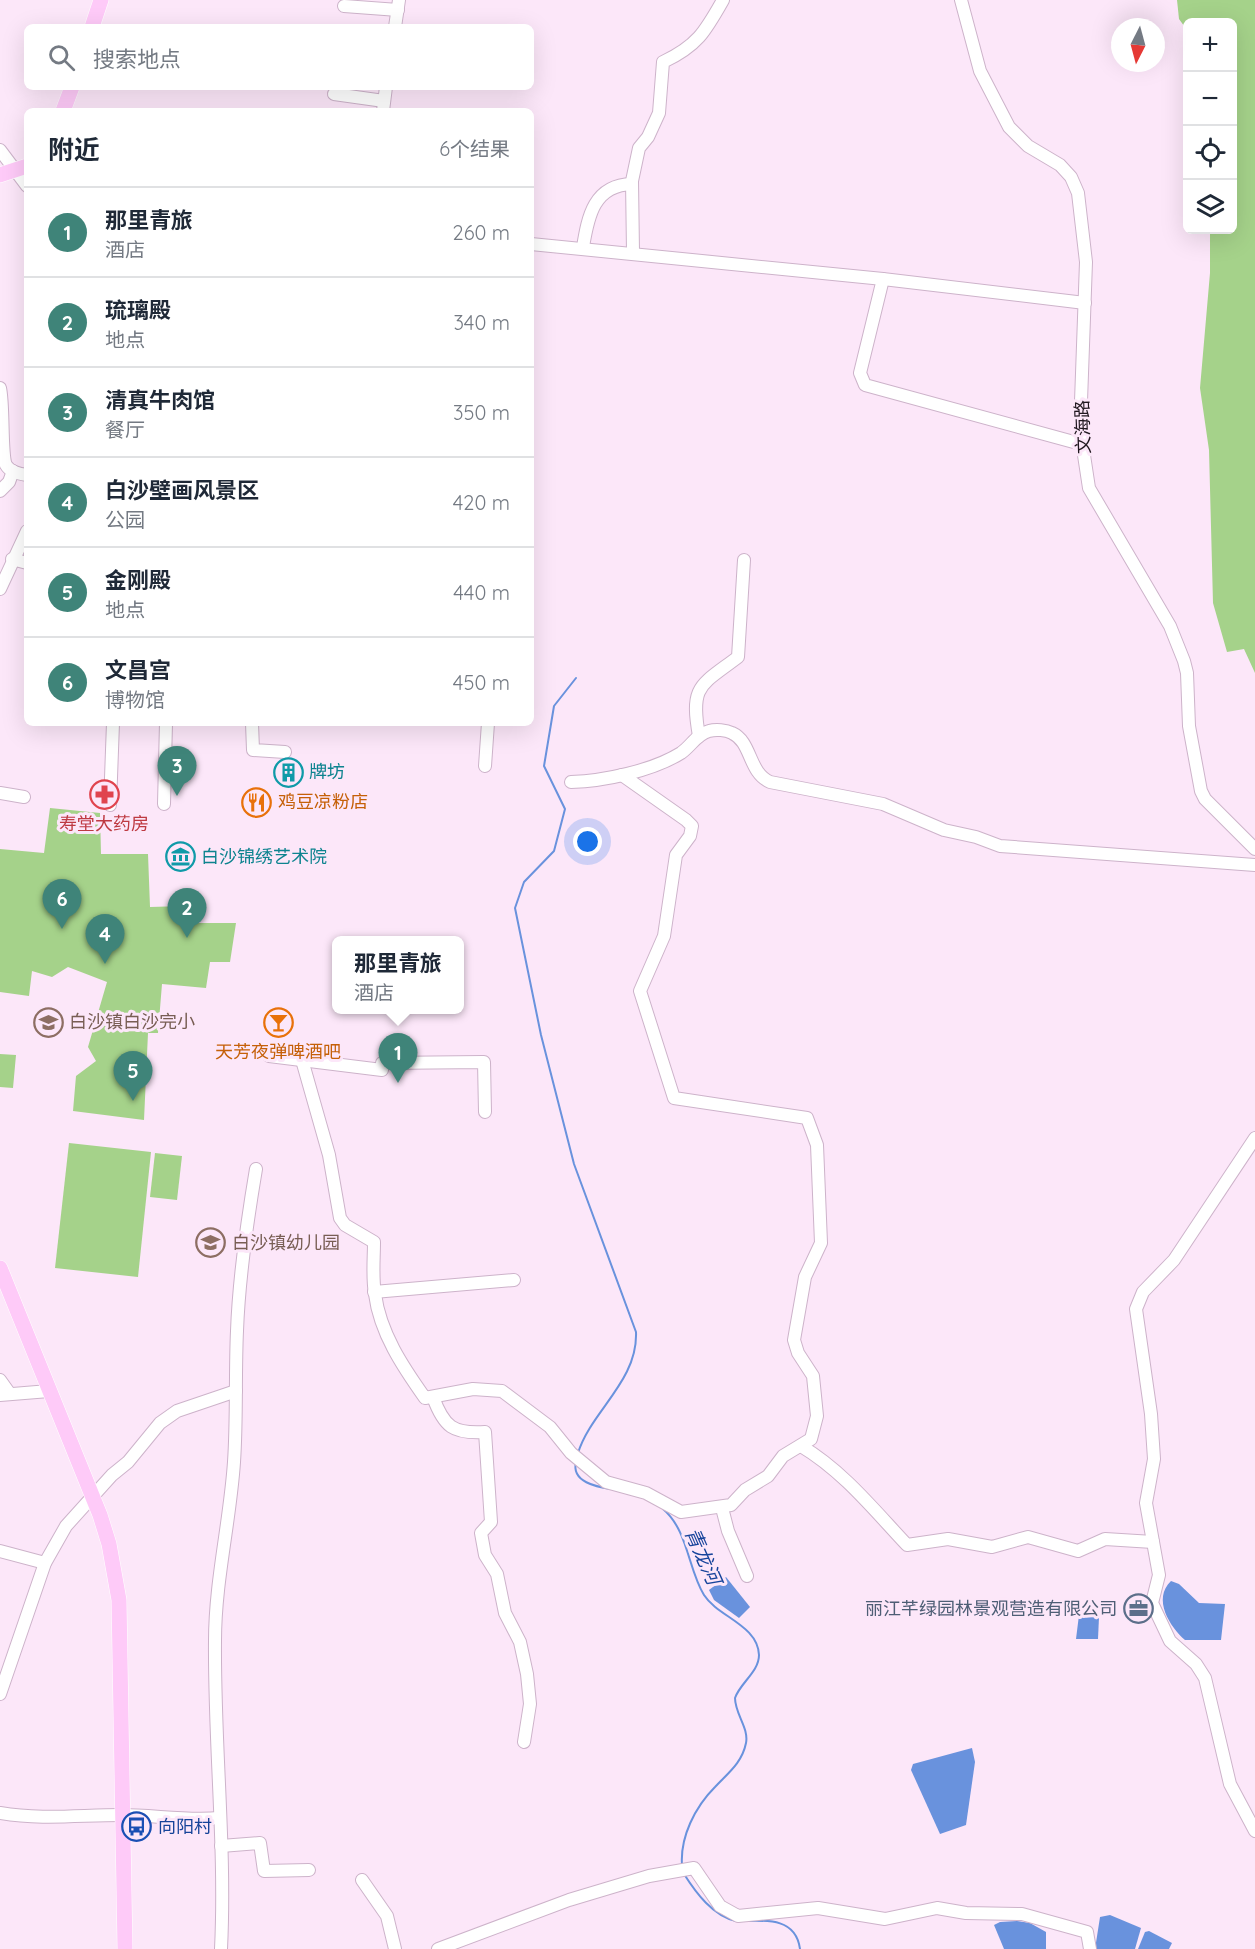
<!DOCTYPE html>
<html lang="zh">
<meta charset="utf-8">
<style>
body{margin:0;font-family:Quicksand,"Noto Sans SC",sans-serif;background:#f2f2f3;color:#1f2937}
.controls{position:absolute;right:18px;top:18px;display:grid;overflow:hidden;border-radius:9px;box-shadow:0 6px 24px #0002}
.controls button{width:54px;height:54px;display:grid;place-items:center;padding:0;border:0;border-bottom:2px solid #e0e1e3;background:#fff;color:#1f2937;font:30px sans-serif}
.compass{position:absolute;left:1111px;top:18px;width:54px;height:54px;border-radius:50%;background:#fff;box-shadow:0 6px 24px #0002;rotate:186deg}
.you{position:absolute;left:588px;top:842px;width:21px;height:21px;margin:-15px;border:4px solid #fff;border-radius:50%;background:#1a73e8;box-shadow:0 0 0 9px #1a73e833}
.badge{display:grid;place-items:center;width:39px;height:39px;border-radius:50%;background:#3f8479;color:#fff;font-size:20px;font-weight:700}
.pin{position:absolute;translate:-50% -50px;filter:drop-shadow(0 2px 3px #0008)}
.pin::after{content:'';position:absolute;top:32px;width:21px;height:18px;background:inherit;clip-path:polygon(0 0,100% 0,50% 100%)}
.popup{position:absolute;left:332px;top:936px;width:132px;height:78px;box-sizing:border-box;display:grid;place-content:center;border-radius:9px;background:#fff;filter:drop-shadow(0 2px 4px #0005);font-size:20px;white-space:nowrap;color:#747a83}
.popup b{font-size:22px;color:#1f2937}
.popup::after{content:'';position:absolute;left:50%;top:100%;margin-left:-12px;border:12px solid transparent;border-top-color:#fff}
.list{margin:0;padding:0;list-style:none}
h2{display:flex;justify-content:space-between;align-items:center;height:78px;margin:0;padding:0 24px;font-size:26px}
h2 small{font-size:20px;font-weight:400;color:#747a83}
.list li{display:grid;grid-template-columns:39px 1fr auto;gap:18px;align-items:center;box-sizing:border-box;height:90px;padding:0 24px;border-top:2px solid #e0e1e3}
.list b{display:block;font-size:22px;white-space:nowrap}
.list p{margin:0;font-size:20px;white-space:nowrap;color:#747a83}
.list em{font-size:20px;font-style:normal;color:#747a83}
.icon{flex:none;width:33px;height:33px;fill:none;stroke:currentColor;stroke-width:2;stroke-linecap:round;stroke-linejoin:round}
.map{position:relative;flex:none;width:1255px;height:1949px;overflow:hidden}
.search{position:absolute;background:#fff;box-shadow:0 6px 24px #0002;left:24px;top:24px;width:510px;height:66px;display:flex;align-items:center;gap:15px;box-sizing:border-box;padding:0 21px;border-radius:9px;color:#747a83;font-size:22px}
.panel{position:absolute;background:#fff;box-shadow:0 6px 24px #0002;left:24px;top:108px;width:510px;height:618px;border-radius:9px}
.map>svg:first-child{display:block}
.green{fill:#a5d28a}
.water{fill:#6992dd}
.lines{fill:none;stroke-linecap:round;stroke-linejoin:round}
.stream{stroke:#6992dd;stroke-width:2}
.minor-casing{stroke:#cdb3ca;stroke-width:14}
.major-casing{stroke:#fff;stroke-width:16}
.minor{stroke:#fff;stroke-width:12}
.major{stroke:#fecaf8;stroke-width:15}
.labels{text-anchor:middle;stroke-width:6;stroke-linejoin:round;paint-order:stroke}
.street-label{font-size:18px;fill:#20171f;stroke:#fce7f9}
.culture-label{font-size:18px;fill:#0d838f;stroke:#fce7f9;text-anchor:start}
.food-label{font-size:18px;fill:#c56008;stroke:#fce7f9;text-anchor:start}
.health-label{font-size:18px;fill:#be3a42;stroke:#fce7f9}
.education-label{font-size:18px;fill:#785e54;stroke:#fce7f9;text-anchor:start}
.service-label{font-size:18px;fill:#4e5e75;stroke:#fce7f9;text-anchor:end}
.transit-label{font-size:18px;fill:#164399;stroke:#fce7f9;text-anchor:start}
.water-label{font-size:20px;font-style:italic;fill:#17449b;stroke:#fce7f9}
</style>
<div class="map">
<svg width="1255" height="1949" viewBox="0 0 1255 1949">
<rect width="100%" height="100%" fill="#fce7f9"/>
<!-- green -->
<g class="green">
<path d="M1177,0H1255V673L1244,649L1227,652L1213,603L1209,450L1200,388L1210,273V230H1232V22H1188L1187,30L1179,19Z"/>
<path d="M50,808L100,813L101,854H148L150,907L184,906V923H236L230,962H210L206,988L162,984L158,1033H148L144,1120L73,1111L76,1076L96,1061L88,1047L107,982L68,967L52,977L32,971L29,996L0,992V849L44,853Z"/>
<path d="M0,1054L16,1055L13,1088L0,1087Z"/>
<path d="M69,1143L151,1152L138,1277L55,1268Z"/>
<path d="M155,1153L182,1156L177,1200L150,1197Z"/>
</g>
<!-- water -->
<g class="water">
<path d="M726,1577L750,1607L739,1618L714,1600L709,1590Z"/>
<path d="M1171,1581L1179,1584L1199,1603L1225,1604L1221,1640H1185C1170,1627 1152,1599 1171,1581Z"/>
<path d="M1079,1615L1099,1617L1098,1639H1076Z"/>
<path d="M972,1748L975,1762L966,1825L940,1834L911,1770L913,1764Z"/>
<path d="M1110,1915L1141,1928L1135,1949H1095L1100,1917Z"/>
<path d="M1017,1921L1030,1923L1046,1932V1949H1004L994,1925L1000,1922Z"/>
<path d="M1149,1931L1172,1943L1169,1949H1138L1145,1932Z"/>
</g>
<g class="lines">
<!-- stream -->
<g class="stream">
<path d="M576,678L554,706L544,766L565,809L554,851L524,882L515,908L541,1035L574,1164L636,1332C638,1381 591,1411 578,1453"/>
<path d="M576,1462C571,1482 597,1487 611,1489"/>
<path d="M663,1509C688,1530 688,1569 704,1595C718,1617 758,1625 759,1655C759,1672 740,1683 735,1698C735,1714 749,1728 746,1743C742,1763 728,1773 715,1787C695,1807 680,1837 682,1865"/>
<path d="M684,1874C696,1893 713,1916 736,1921"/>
<path d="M745,1921C769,1920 796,1919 800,1949"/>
</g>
<defs>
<g id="minor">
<path d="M961,0L980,71L1009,127L1028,146L1060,165L1071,177L1078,193L1086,262L1080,429L1089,488L1170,626L1184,661L1187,673L1189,726L1201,791L1205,799L1255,849"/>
<path d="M344,6L398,10"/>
<path d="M395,27L399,0"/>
<path d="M334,94L384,101"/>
<path d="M383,111L386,87"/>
<path d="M0,150L27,186"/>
<path d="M531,244L883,279L1085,303"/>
<path d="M583,247C588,216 594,185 632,184"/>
<path d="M633,252L632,181L639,148L648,137L659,113L663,62C697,46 705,32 723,0"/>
<path d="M883,279L860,373L865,385L1081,444"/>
<path d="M0,388C4,405 1,455 6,465C10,472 19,474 27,475"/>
<path d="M0,491L9,482L13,471"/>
<path d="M12,559L27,563"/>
<path d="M0,589L27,531"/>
<path d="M252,723L253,750L285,752"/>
<path d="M699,736C690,685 700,686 738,657L744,560"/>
<path d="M485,766L488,723"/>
<path d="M571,782C604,781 652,771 681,753C691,746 697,734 709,731C716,729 726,730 732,733C752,742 748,772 770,782L883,804L944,830L976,837L1000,846L1255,865"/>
<path d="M0,793L24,797"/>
<path d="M164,804L166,723"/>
<path d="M110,805L113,723"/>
<path d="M269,1056L382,1070V1063L484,1062L485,1112"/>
<path d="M302,1060L329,1155L340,1218L345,1225L374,1242C374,1259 372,1277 375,1294C380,1333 403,1367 425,1398L473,1389L502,1391L550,1427L571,1453L606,1482L646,1493L681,1512L731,1505L745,1490L768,1476L783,1456L811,1439L817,1416L813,1376L798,1353L794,1340L805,1277L821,1243L817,1145L807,1118L674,1098L640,991L664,936L676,855L690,836L692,826L686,820L622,775"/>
<path d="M1255,1138L1174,1260L1143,1292L1136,1309L1151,1414L1154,1459L1146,1503L1159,1575L1152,1603L1170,1641L1196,1664L1205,1678L1230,1784L1255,1831"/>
<path d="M374,1292L514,1280"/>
<path d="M0,1380L10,1394"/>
<path d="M0,1395L49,1391"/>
<path d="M433,1397C444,1427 453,1434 485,1432L491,1522L481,1533L485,1555L497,1574L505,1613L520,1642L527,1674L530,1704L524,1742"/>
<path d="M801,1446C843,1471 874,1510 907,1545L948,1539L992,1547L1028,1537L1078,1551L1105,1539L1153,1542"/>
<path d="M722,1508L728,1531L747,1576"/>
<path d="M0,1551L45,1563"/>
<path d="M0,1694L45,1563L66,1526L112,1475L128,1462L160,1423L177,1411L236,1391"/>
<path d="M0,1813C41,1820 80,1815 121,1815C154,1815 186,1821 219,1818"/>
<path d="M221,1846L260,1843L264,1871L309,1870"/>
<path d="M362,1880L387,1916L395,1949"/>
<path d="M221,1949C226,1847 214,1744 215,1641C215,1581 230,1522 234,1462C237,1418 235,1374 237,1331C239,1276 247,1222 256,1169"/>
<path d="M438,1949L569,1900L649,1876L694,1868L720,1906L738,1916L818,1908L885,1919L937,1908L966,1913L1022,1914L1087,1932L1090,1949"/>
</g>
<g id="major">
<path d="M92,27L101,0"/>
<path d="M63,111L72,87"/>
<path d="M0,175L27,166"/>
<path d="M0,1268L100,1515L109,1544L119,1600L125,1949"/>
</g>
</defs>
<!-- minor casing -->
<use href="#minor" class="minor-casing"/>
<!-- major casing -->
<use href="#major" class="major-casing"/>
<!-- minor -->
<use href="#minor" class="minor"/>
<!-- major -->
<use href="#major" class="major"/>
</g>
<!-- icons -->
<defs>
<symbol id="building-ring" viewBox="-11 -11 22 22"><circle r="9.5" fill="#fce7f9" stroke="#0f9aa8" stroke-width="1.5"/><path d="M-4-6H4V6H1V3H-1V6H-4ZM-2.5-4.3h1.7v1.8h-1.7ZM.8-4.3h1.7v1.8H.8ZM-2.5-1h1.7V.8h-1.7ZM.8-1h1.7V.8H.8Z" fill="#0f9aa8"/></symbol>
<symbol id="pharmacy-ring" viewBox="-11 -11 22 22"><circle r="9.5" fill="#fce7f9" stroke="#e0444e" stroke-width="1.5"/><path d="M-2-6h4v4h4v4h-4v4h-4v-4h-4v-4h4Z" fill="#e0444e"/></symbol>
<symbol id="restaurant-ring" viewBox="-11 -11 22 22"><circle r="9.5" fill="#fce7f9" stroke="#e8710a" stroke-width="1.5"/><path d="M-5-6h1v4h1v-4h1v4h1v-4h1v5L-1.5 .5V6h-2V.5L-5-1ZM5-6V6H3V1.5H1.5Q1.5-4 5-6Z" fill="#e8710a"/></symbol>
<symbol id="museum-ring" viewBox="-11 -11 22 22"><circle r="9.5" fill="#fce7f9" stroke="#0f9aa8" stroke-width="1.5"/><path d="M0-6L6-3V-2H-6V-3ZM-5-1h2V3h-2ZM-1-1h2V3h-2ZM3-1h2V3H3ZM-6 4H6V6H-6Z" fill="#0f9aa8"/></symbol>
<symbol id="school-ring" viewBox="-11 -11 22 22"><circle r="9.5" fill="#fce7f9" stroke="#8d6e63" stroke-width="1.5"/><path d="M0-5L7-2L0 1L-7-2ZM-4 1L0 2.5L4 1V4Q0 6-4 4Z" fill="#8d6e63"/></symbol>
<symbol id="bar-ring" viewBox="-11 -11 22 22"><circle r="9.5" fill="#fce7f9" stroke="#e8710a" stroke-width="1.5"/><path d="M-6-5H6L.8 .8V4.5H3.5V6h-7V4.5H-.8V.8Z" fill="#e8710a"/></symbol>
<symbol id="office-ring" viewBox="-11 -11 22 22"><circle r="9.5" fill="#fce7f9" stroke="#5c6f8a" stroke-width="1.5"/><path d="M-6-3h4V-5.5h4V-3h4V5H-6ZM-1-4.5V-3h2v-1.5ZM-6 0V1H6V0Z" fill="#5c6f8a"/></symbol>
<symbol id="bus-ring" viewBox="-11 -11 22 22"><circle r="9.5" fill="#fce7f9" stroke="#1a4fb4" stroke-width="1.5"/><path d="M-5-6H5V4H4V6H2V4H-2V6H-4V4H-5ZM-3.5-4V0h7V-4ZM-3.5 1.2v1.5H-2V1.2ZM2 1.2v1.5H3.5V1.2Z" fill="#1a4fb4"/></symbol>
</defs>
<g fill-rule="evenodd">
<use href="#building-ring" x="272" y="756" width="33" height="33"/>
<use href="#pharmacy-ring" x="88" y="778" width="33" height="33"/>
<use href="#restaurant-ring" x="240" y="786" width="33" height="33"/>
<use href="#museum-ring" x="164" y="840" width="33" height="33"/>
<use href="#school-ring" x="32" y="1006" width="33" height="33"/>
<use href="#bar-ring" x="262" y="1006" width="33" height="33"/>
<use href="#school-ring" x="194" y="1226" width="33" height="33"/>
<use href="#office-ring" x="1122" y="1592" width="33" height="33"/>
<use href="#bus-ring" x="120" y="1810" width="33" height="33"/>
</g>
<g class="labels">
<!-- street labels -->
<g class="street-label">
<text transform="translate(1083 427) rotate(-92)" y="6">文海路</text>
</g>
<!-- culture labels -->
<g class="culture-label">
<text x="309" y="778">牌坊</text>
<text x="201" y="863">白沙锦绣艺术院</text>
</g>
<!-- food labels -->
<g class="food-label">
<text x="278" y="808">鸡豆凉粉店</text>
<text x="278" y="1058" text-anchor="middle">天芳夜弹啤酒吧</text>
</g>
<!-- health labels -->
<g class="health-label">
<text x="104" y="830">寿堂大药房</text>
</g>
<!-- education labels -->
<g class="education-label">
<text x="69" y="1028">白沙镇白沙完小</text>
<text x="232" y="1249">白沙镇幼儿园</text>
</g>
<!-- service labels -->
<g class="service-label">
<text x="1117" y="1615">丽江芊绿园林景观营造有限公司</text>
</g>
<!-- transit labels -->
<g class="transit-label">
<text x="158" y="1833">向阳村</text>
</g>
<!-- water labels -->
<g class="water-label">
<text transform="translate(703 1556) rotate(66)" y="7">青龙河</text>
</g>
</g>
</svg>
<div class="controls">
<button>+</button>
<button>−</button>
<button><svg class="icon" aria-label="locate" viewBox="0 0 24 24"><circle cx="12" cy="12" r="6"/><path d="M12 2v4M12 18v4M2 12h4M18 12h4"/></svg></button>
<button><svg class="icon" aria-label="layers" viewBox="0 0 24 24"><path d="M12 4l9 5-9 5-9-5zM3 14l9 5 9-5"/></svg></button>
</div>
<svg class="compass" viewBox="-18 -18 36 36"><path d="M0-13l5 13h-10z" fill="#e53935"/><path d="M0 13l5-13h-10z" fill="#747a83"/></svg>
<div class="you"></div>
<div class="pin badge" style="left:398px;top:1083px">1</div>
<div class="popup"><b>那里青旅</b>酒店</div>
<div class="pin badge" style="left:187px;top:938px">2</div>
<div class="pin badge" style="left:177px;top:796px">3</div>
<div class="pin badge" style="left:105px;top:964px">4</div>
<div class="pin badge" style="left:133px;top:1101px">5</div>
<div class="pin badge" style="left:62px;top:929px">6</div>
<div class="search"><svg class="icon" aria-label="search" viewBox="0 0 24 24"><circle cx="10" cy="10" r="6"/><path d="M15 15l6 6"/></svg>搜索地点</div>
<section class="panel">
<h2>附近<small>6个结果</small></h2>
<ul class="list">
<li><span class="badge">1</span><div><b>那里青旅</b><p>酒店</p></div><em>260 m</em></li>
<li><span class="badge">2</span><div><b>琉璃殿</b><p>地点</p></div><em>340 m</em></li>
<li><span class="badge">3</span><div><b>清真牛肉馆</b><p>餐厅</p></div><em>350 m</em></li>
<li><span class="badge">4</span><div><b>白沙壁画风景区</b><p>公园</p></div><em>420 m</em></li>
<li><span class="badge">5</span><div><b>金刚殿</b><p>地点</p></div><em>440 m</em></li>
<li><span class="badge">6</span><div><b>文昌宫</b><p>博物馆</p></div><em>450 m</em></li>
</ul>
</section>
</div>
